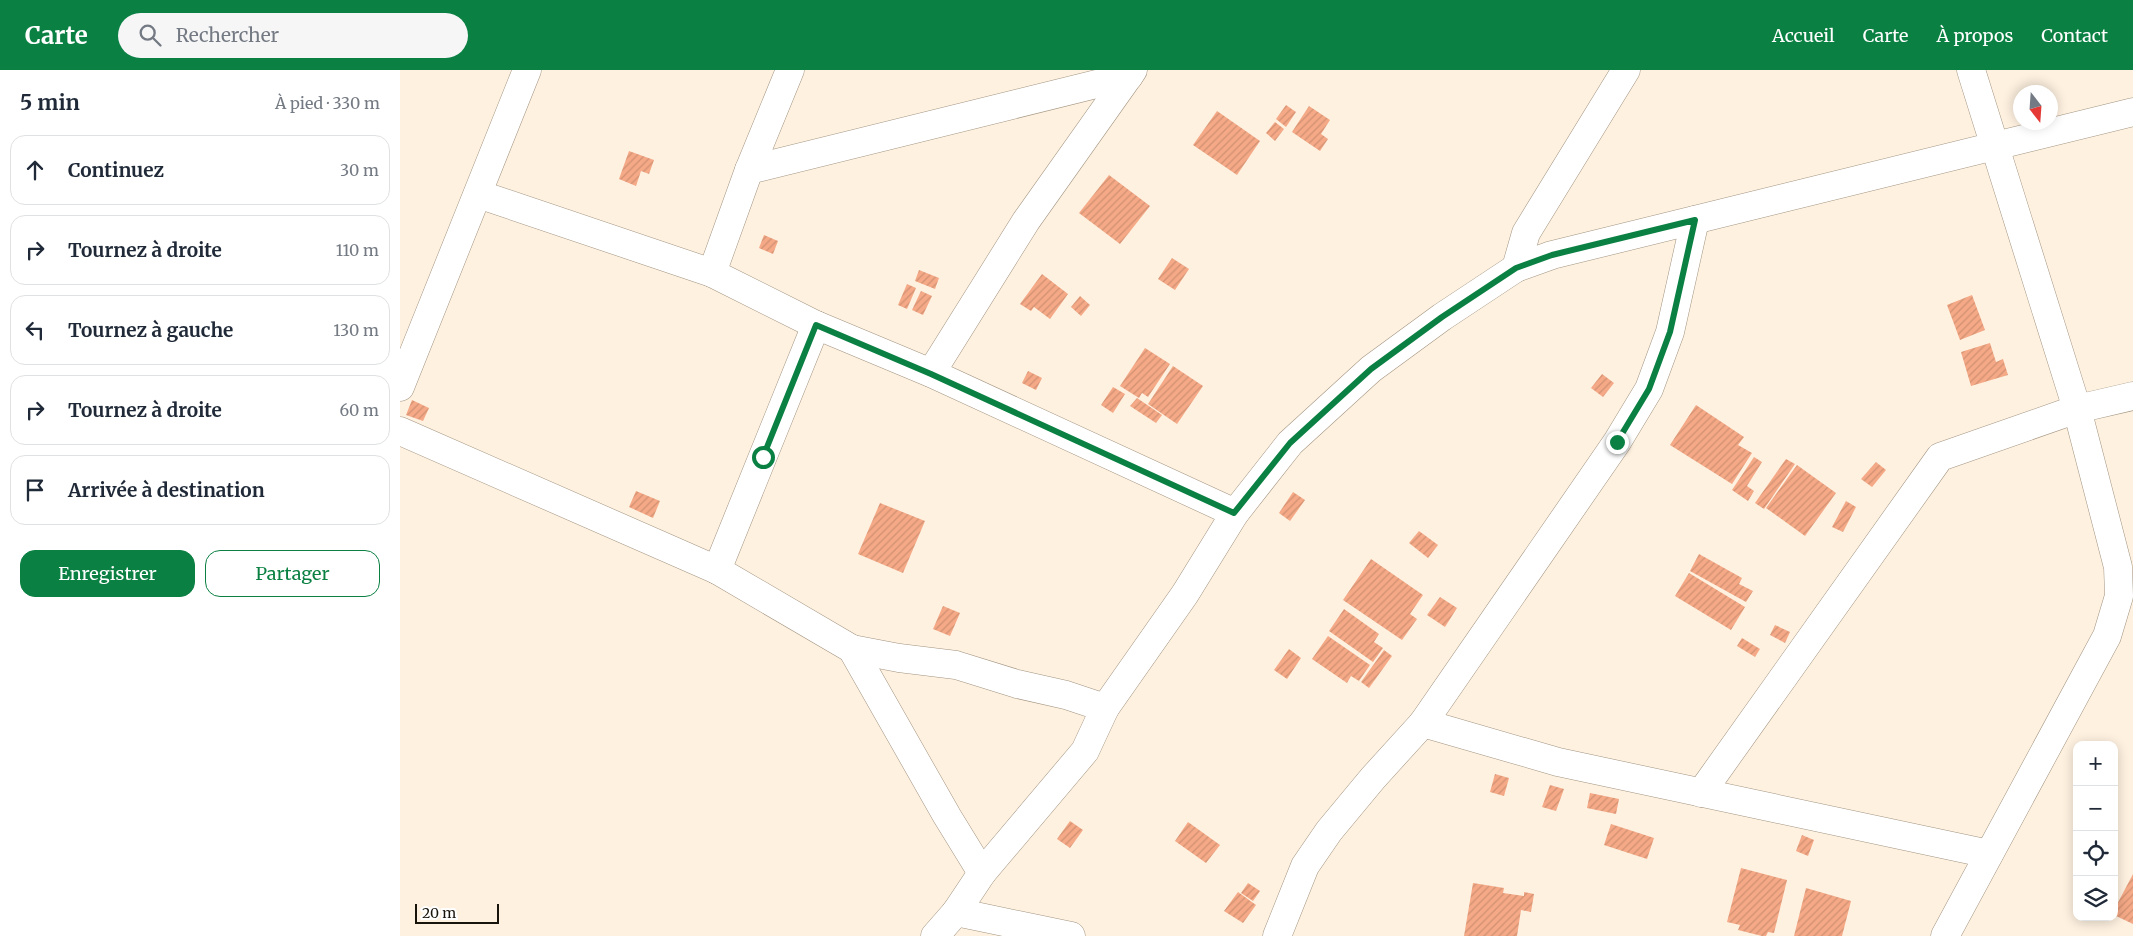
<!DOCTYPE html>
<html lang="fr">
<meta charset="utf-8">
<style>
body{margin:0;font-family:Merriweather,serif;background:#f6f6f7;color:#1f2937}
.controls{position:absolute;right:15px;bottom:15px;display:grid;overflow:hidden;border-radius:10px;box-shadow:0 2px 12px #0003}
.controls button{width:45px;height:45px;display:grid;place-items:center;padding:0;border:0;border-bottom:1px solid #e0e1e3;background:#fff;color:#1f2937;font:25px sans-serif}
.compass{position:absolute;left:1613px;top:15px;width:45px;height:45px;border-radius:50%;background:#fff;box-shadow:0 2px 12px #0003;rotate:163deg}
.scale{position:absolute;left:15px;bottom:12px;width:84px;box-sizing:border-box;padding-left:5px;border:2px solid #18130b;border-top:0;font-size:14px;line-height:18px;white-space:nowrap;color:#18130b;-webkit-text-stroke:4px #fff;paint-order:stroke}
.stop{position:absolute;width:15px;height:15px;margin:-11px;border:4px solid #0b8043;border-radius:50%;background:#fff}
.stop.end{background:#0b8043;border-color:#fff;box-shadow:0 1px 5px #0008}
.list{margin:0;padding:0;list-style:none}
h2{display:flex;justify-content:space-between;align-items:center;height:65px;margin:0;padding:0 20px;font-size:21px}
h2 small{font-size:16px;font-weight:400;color:#747a83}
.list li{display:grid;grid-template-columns:32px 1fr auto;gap:15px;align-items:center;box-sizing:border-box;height:70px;margin:0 10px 10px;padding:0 10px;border:1px solid #e0e1e3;border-radius:15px}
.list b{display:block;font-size:19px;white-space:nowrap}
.list em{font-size:16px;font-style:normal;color:#747a83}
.actions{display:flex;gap:10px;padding:15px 20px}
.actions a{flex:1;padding:11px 0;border:1px solid #0b8043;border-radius:15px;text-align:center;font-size:18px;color:#0b8043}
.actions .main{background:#0b8043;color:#fff}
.icon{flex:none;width:28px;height:28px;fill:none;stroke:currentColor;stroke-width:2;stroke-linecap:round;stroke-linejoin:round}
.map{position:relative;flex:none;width:1733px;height:866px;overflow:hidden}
header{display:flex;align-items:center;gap:30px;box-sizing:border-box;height:70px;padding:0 25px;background:#0b8043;color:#fff}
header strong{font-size:24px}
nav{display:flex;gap:28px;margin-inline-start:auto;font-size:18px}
.search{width:350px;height:45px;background:#f6f6f7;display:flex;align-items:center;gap:12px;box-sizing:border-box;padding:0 18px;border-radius:28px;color:#747a83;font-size:19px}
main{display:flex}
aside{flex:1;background:#fff}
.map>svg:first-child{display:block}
.building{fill:url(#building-hatch)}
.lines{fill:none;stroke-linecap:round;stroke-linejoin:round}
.minor-casing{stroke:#a39480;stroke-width:29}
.minor{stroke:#fff;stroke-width:28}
.route{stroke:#0b8043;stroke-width:6}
</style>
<header>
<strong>Carte</strong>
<div class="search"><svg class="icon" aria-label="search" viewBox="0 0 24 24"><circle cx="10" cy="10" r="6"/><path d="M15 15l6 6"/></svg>Rechercher</div>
<nav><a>Accueil</a><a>Carte</a><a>À propos</a><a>Contact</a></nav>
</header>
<main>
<aside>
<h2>5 min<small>À pied · 330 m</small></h2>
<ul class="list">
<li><svg class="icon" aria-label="ahead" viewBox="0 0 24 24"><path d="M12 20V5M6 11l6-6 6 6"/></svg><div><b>Continuez</b></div><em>30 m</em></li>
<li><svg class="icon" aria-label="right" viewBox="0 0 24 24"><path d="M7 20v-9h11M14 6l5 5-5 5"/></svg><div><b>Tournez à droite</b></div><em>110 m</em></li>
<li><svg class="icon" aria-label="left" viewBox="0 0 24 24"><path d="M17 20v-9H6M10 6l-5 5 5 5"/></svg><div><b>Tournez à gauche</b></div><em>130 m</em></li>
<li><svg class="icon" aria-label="right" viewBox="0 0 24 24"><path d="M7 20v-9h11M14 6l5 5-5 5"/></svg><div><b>Tournez à droite</b></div><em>60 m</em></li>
<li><svg class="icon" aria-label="arrive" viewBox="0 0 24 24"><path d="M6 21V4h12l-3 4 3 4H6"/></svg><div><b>Arrivée à destination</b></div></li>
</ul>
<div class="actions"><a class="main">Enregistrer</a><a>Partager</a></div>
</aside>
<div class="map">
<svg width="1733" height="866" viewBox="0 0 1733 866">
<defs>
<pattern id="building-hatch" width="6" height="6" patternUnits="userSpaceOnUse" patternTransform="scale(1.25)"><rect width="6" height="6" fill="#f5a986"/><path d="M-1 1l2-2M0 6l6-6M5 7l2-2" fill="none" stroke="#d19172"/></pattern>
</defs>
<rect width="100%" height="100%" fill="#fef1e0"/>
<!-- building -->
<g class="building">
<path d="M886,35L896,42L886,57L876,49Z"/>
<path d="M909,36L930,50L921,64L928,69L920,81L892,62Z"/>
<path d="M817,41L860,71L837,105L793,75Z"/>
<path d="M875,52L884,59L875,71L866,63Z"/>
<path d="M229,81L254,90L249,104L241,101L236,116L219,109Z"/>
<path d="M709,105L750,136L720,174L679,143Z"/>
<path d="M364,165L378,171L373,184L359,178Z"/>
<path d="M772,188L789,199L775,220L758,209Z"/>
<path d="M519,200L539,208L535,219L515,211Z"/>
<path d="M642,204L668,224L650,249L634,237L631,241L620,234Z"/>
<path d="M507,214L516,218L507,239L498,235Z"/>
<path d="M521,221L532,226L523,245L512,240Z"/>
<path d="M1572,225L1585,260L1560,270L1547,235Z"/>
<path d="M680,226L690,235L681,246L671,237Z"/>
<path d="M1590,273L1596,292L1603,289L1608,305L1571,316L1561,282Z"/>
<path d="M745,278L770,294L748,327L742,323L739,328L720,316Z"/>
<path d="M773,296L803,316L777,354L748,334Z"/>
<path d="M628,301L642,308L636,320L622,313Z"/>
<path d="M1202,304L1214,313L1203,327L1191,318Z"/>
<path d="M713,317L725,324L713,343L701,335Z"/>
<path d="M737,328L762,345L756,353L730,336Z"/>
<path d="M12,330L29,338L23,351L6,345Z"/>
<path d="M1296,335L1344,367L1338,375L1352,383L1332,414L1270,375Z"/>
<path d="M1354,387L1362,392L1347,416L1354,421L1348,431L1332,420Z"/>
<path d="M1386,389L1395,394L1364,439L1355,433Z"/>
<path d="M1476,392L1486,400L1472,417L1461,409Z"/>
<path d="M1397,395L1436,423L1405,466L1366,438Z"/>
<path d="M236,421L260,431L253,448L229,437Z"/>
<path d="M893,422L905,430L890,451L879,443Z"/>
<path d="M1446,431L1456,437L1443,462L1432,457Z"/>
<path d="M480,433L525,451L503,503L458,484Z"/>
<path d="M1019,461L1038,475L1028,488L1009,473Z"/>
<path d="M1299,484L1342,508L1339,514L1353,521L1346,532L1290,501Z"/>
<path d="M971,489L1023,525L1010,544L1017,549L1002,570L943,530Z"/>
<path d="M1289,503L1345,537L1331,560L1275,526Z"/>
<path d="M1040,527L1057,538L1045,557L1027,545Z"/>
<path d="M543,536L560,543L550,566L533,559Z"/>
<path d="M944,539L979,564L974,572L983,578L973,592L929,561Z"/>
<path d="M1375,555L1390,562L1385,573L1370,565Z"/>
<path d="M928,566L970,595L959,611L951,606L947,613L912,589Z"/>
<path d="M1342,568L1360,579L1355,587L1337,576Z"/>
<path d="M889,579L901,588L887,609L874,600Z"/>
<path d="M984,580L992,586L969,618L961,612Z"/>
<path d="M1095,704L1109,708L1104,726L1090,722Z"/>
<path d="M1150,715L1164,719L1156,741L1142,737Z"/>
<path d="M1190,723L1219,729L1216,744L1187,738Z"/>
<path d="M670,751L683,760L670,778L657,769Z"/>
<path d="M788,752L820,775L806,793L775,771Z"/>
<path d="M1211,754L1254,768L1247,789L1204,775Z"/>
<path d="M1402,765L1414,770L1408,786L1396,781Z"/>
<path d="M1341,798L1387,810L1374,863L1368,862L1366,866H1362L1338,860L1340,855L1327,852Z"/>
<path d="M1733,804V854L1714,845V840Z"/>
<path d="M848,813L860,821L853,831L841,823Z"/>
<path d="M1073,813L1104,818L1103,823L1124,826V822L1134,824L1131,842L1121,840L1117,866H1064Z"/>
<path d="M1406,818L1451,831L1442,866H1394Z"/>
<path d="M838,822L856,835L843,853L824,841Z"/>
</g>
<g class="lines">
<defs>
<g id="minor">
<path d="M390,0L349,100L729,6"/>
<path d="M1571,0L1677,339L1733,326"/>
<path d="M78,124L312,203L416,255L531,303L835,443"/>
<path d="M1116,198L1126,163L1226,0"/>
<path d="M312,203L349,100"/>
<path d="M531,303L626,151L733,0"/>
<path d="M0,317L127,0"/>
<path d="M0,361L317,500L452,579L547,746L582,803"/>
<path d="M317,500L416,255"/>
<path d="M452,579L499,588L556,595L617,614L666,625L705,638"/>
<path d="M1023,653L1158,692L1589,784"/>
<path d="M1301,723L1540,387L1677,339L1718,497L1719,526L1707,566L1545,866"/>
<path d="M556,842L671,866"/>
<path d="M535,866L556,842L582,803L685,681L705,638L785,524L835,443L890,373L971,299L1042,247L1116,198L1152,185L1733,42"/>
<path d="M877,866L905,796L929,761L973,708L1023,653L1217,372L1249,319L1270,262L1295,150"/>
</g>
</defs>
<!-- minor casing -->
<use href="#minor" class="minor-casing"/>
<!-- minor -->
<use href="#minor" class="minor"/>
</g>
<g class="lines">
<!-- route -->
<path class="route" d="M363,387L416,255L531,304L834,443L890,373L971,299L1042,247L1116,198L1152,185L1295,150L1270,262L1249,319L1217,372"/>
</g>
</svg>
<div class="controls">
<button>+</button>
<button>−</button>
<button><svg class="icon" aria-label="locate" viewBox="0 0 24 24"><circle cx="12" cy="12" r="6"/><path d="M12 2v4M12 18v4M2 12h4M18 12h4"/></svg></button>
<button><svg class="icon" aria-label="layers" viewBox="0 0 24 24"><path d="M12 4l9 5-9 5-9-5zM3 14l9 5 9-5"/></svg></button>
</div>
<svg class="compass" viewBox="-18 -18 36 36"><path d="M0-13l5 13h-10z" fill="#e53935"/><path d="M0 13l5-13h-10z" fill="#747a83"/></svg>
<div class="scale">20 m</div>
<div class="stop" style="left:363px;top:387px"></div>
<div class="stop end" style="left:1217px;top:372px"></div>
</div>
</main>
